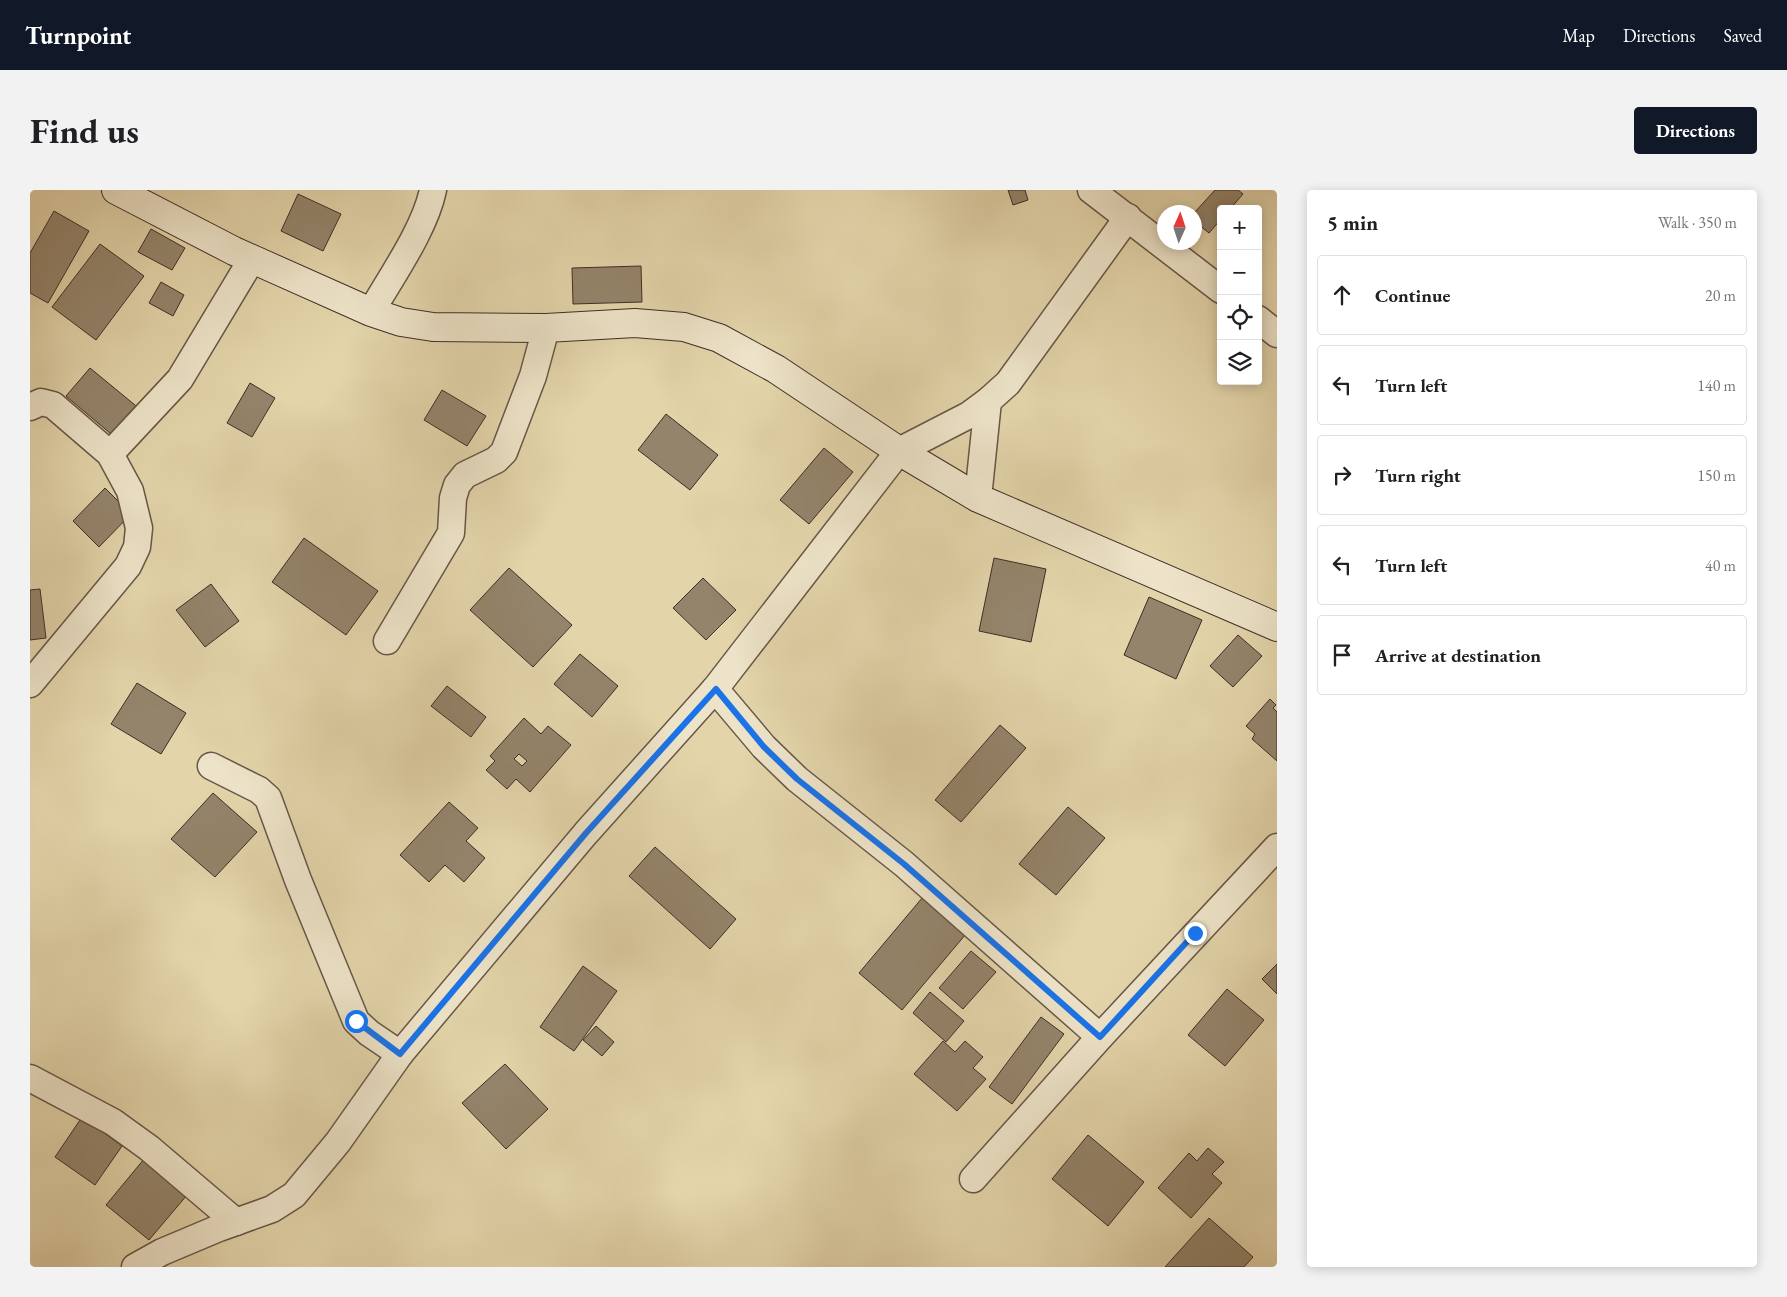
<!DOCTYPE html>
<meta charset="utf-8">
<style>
body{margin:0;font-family:"EB Garamond",serif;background:#f2f2f2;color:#202124}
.controls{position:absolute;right:15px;top:15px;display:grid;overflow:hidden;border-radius:5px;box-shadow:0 2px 12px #0003}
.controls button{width:45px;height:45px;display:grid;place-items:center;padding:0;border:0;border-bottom:1px solid #e0e0e0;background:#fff;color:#202124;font:25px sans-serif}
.compass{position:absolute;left:1127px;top:15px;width:45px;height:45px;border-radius:50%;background:#fff;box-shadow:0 2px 12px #0003;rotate:3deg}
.stop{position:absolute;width:15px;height:15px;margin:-11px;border:4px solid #1a73e8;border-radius:50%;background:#fff}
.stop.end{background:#1a73e8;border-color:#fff;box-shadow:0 1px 5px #0008}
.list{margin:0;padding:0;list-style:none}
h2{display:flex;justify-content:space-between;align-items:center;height:65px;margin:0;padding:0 20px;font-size:21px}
h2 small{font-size:16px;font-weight:400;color:#757577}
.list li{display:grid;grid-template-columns:32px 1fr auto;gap:15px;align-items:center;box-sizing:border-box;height:80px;margin:0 10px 10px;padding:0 10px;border:1px solid #e0e0e0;border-radius:5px}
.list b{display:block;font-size:19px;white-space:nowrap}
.list em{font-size:16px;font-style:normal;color:#757577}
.icon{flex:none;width:28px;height:28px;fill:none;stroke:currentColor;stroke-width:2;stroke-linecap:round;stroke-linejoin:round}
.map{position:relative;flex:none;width:1247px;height:1077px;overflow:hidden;border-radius:5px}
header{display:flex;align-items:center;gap:30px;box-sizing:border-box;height:70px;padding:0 25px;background:#111827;color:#fff}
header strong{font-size:24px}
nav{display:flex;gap:28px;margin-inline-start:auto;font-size:18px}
.intro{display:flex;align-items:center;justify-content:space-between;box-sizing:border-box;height:120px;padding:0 30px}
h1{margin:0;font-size:35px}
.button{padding:12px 22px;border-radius:5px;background:#111827;color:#fff;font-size:18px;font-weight:700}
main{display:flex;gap:30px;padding:0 30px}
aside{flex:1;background:#fff;border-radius:5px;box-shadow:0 2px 12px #0003}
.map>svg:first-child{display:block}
.building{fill:#94846b;stroke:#3e2d27;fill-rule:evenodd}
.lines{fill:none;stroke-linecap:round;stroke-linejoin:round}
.street-casing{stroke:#675748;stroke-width:29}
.secondary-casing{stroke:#3e2d27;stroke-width:30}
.street{stroke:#ede3c8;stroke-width:26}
.secondary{stroke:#ede3c8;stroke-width:28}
.route{stroke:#1a73e8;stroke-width:6}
</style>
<header>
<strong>Turnpoint</strong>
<nav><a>Map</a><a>Directions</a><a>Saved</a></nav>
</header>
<div class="intro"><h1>Find us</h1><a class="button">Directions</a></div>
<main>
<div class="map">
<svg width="1247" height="1077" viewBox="0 0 1247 1077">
<rect width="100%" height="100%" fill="#e3d4aa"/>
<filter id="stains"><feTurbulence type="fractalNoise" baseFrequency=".004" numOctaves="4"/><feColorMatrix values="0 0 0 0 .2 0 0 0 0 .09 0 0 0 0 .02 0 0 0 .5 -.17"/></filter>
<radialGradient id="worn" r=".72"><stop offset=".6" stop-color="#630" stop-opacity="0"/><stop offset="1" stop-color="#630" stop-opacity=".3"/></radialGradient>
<!-- building -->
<g class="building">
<path d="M978,0H995L998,10L983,15Z"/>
<path d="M1185,0H1208L1213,4L1200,19H1191V29L1179,43L1164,31V23Z"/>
<path d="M268,4L311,24L293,61L251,41Z"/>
<path d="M24,21L59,41L18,113L0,103V63Z"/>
<path d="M121,39L155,58L142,80L108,62Z"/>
<path d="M70,54L114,86L66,150L22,117Z"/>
<path d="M611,76L612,112L543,114L542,78Z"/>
<path d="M131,92L154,105L143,126L119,113Z"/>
<path d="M60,178L111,220L87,249L36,206Z"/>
<path d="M220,193L245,208L222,247L197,233Z"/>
<path d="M412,200L456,226L437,256L394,230Z"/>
<path d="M636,224L688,265L660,300L608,260Z"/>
<path d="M794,258L823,282L779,334L750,310Z"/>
<path d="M75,298L101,324L69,357L43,331Z"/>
<path d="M274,348L348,401L316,445L242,392Z"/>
<path d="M964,368L1016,379L1001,452L949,441Z"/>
<path d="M479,378L542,435L503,477L440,420Z"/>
<path d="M673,388L706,420L676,450L643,418Z"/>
<path d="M181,394L209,431L175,457L146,420Z"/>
<path d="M10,399L16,448L0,450V400Z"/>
<path d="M1119,407L1172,430L1146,489L1094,465Z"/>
<path d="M1208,445L1232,466L1203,497L1180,476Z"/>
<path d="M550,464L588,496L562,527L524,494Z"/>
<path d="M107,493L156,523L131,564L81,534Z"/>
<path d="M417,496L456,527L441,547L401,516Z"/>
<path d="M1240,509L1246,515L1243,518L1247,522V571L1222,549L1225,544L1216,536Z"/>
<path d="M494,528L511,544L518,536L541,555L500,602L486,589L477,599L456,580L465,571L460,566ZM489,564L497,571L492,576L484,569Z"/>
<path d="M970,535L996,558L931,632L905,610Z"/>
<path d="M183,603L227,642L185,687L141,649Z"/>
<path d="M419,612L448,638L436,651L455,668L434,692L415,675L399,692L370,665Z"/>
<path d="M1038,617L1075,648L1026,705L989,674Z"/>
<path d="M625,657L706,729L680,759L599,686Z"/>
<path d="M898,701L941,738L872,820L829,783Z"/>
<path d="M941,761L966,782L933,819L909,798Z"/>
<path d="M1247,774V804L1232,789Z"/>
<path d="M553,776L587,801L544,861L510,837Z"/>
<path d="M1197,799L1234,830L1195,876L1158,845Z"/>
<path d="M900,802L934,831L916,852L883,823Z"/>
<path d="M1011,827L1034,844L982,914L959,897Z"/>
<path d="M566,836L584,852L572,866L553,850Z"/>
<path d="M913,851L925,862L935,851L953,867L943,878L956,889L927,921L884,884Z"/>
<path d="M475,874L518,919L476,959L432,913Z"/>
<path d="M52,927L92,956L65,995L25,967Z"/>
<path d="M1058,945L1114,992L1078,1036L1022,989Z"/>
<path d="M1178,958L1194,972L1182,984L1192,993L1161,1028L1128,998L1159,963L1167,971Z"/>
<path d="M119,963L163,998L119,1050L76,1015Z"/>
<path d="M1179,1028L1223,1067L1214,1077H1135Z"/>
</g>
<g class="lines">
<defs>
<g id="street">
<path d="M1061,0L1191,100"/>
<path d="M341,122C361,87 395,39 403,0"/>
<path d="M1228,129L1247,144"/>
<path d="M0,217L11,212L23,215L80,264L100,301L109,338L107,357L98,376L0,494"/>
<path d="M80,264L150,189L222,69"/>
<path d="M948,308L958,211"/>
<path d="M357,451L421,343L423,308L427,295L435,285L466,270L474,262L503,186L516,138"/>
<path d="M685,499L734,557L767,589L874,674L1070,847"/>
<path d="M181,576L229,600L238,608L268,690L326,831L339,843L370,864"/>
<path d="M0,888L83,932L119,958L206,1032"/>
<path d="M943,989L1070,847L1247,657"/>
<path d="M105,1077L132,1062L189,1038L242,1019L264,1005L308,952L370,864L556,643L685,499L869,261L939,225L958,211L978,193L1098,27"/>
</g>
<path id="secondary" d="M86,0L204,61L341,122L371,132L403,137L516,138L605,133L654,137L689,148L746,179L869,261L948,308L1247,437"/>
</defs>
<!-- street casing -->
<use href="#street" class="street-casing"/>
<!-- secondary casing -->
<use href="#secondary" class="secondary-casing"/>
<!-- street -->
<use href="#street" class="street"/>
<!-- secondary -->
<use href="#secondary" class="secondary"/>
</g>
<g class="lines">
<!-- route -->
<path class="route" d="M326,831L370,864L556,643L686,499L734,557L767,589L874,674L1070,847L1165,743"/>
</g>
<rect width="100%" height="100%" filter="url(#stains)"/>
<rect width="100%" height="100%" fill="url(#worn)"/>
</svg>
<div class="controls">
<button>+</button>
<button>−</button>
<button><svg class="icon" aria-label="locate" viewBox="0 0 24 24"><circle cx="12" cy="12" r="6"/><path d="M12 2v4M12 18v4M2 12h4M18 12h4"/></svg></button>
<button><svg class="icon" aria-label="layers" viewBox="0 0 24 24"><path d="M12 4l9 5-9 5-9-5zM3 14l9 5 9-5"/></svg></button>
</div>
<svg class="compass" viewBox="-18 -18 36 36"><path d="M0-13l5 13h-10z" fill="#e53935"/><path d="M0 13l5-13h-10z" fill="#757577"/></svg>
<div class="stop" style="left:326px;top:831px"></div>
<div class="stop end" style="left:1165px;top:743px"></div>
</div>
<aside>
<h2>5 min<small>Walk · 350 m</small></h2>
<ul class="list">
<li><svg class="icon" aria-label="ahead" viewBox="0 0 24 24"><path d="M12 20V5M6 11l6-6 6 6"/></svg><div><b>Continue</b></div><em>20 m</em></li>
<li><svg class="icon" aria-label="left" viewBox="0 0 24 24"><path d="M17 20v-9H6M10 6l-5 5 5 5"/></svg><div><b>Turn left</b></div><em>140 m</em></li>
<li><svg class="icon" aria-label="right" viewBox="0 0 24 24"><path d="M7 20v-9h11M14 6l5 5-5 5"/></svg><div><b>Turn right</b></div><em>150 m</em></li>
<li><svg class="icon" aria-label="left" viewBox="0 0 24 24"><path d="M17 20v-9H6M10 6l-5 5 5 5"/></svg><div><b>Turn left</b></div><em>40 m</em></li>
<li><svg class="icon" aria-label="arrive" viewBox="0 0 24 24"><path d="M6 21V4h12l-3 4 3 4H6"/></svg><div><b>Arrive at destination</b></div></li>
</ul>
</aside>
</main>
